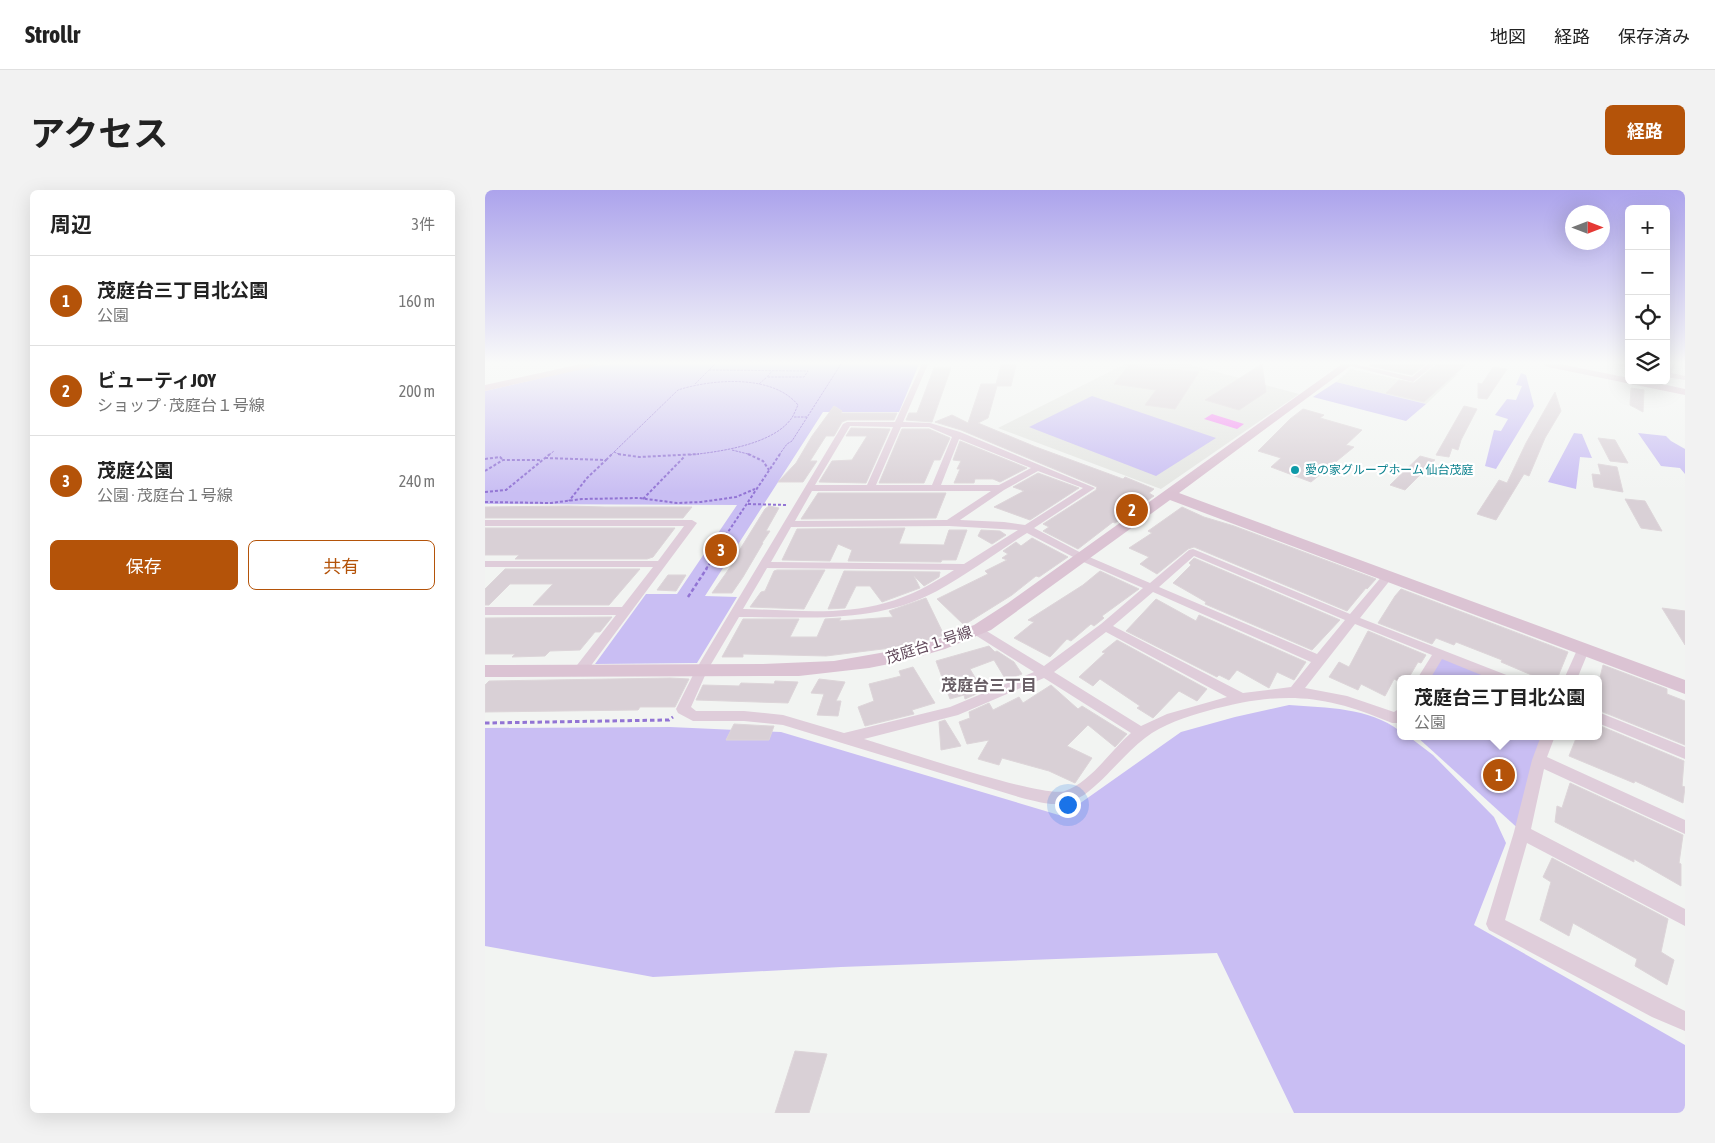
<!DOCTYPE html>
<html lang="ja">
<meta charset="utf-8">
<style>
body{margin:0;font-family:"Asap Condensed","Noto Sans JP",sans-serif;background:#f2f2f2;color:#222}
.controls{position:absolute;right:15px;top:15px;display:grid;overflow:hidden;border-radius:8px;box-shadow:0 5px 20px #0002}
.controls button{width:45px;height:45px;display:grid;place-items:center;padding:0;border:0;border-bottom:1px solid #e0e0e0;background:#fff;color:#222;font:25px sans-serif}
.compass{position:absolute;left:1080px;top:15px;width:45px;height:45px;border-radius:50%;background:#fff;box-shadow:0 5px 20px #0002;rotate:90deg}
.you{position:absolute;left:582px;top:614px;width:18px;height:18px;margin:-12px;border:4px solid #fff;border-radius:50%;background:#1a73e8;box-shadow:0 0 0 8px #1a73e833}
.badge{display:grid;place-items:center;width:32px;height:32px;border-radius:50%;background:#b45309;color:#fff;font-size:16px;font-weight:700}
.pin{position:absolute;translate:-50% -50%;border:2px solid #fff;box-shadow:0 1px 5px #0006}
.popup{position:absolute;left:912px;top:485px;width:205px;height:65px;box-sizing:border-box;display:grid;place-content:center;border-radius:8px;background:#fff;filter:drop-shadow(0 1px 4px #0005);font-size:16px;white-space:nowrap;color:#767676}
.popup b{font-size:19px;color:#222}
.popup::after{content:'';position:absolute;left:50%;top:100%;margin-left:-10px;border:10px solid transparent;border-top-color:#fff}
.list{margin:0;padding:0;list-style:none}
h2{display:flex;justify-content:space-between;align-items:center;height:65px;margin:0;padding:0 20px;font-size:21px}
h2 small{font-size:16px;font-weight:400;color:#767676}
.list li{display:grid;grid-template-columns:32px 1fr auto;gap:15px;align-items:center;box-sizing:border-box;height:90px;padding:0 20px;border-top:1px solid #e0e0e0}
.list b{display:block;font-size:19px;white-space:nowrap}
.list p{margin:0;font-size:16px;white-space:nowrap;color:#767676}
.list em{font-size:16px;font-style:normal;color:#767676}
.actions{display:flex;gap:10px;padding:15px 20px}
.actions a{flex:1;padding:11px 0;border:1px solid #b45309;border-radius:8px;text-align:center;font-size:18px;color:#b45309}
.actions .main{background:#b45309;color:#fff}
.icon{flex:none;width:28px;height:28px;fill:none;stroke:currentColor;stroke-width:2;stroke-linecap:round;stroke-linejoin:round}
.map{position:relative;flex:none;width:1200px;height:923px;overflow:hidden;border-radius:8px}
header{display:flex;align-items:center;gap:30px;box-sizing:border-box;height:70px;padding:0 25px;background:#fff;border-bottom:1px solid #e0e0e0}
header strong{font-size:24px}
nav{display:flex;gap:28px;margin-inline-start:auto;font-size:18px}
.intro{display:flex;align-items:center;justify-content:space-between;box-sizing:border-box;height:120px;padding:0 30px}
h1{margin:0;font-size:35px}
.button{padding:12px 22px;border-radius:8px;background:#b45309;color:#fff;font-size:18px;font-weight:700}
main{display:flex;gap:30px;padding:0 30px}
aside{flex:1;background:#fff;border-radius:8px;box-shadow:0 5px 20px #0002}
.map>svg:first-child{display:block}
.education{fill:#e4e5e2}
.green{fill:#c9bef3}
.water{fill:#f389f1}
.building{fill:#d9d0d6;stroke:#ddd5d9}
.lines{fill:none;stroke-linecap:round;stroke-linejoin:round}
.path-far3{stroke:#9274d4;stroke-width:1;stroke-dasharray:2.5 1;stroke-linecap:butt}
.path-far2{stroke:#9274d4;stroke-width:2;stroke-dasharray:3 2;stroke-linecap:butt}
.path-far1{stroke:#9274d4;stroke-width:2.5;stroke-dasharray:4 2.5;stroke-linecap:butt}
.path{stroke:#9274d4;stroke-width:3;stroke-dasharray:4.5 3;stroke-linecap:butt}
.street{fill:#dfcdda;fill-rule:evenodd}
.secondary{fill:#dbc3d3;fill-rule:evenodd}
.culture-dot{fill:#0f9aa8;stroke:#fff;stroke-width:2}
.labels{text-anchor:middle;stroke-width:4.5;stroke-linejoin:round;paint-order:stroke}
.far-culture-label{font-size:12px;fill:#0d838f;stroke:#fff;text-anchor:start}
.street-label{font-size:15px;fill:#61485a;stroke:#fff}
.neighbourhood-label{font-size:16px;font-weight:bold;fill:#675d64;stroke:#fff}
</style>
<header>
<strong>Strollr</strong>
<nav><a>地図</a><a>経路</a><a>保存済み</a></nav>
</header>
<div class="intro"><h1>アクセス</h1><a class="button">経路</a></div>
<main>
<aside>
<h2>周辺<small>3件</small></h2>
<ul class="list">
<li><span class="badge">1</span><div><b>茂庭台三丁目北公園</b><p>公園</p></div><em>160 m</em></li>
<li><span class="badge">2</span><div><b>ビューティJOY</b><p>ショップ · 茂庭台１号線</p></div><em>200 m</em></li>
<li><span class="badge">3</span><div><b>茂庭公園</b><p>公園 · 茂庭台１号線</p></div><em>240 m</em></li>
</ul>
<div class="actions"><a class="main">保存</a><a>共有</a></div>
</aside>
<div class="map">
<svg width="1200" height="923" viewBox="0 0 1200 923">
<rect width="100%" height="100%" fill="#f2f4f2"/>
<!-- education -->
<g class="education">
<path d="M640,174H702L814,204L676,299L513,238Z"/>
<path d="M947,178L973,184L941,214L851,192L866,179L929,193Z"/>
</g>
<!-- green -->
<g class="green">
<path d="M141,174H434L414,222H338L220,406L252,407L212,473L110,474L161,404H192L252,315L0,314V201L107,176Z"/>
<path d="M1036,183L1041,185L1049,216L1011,279L1000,276L1009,240L1016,241L1023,229L1010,225L1022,209L1031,210L1037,196L1031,195Z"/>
<path d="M851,192L941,214L921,231L828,207Z"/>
<path d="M607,206L731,248L671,286L544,237Z"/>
<path d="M1089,243L1097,244L1107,268L1095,267L1091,299L1063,292Z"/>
<path d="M1153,243L1181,246L1186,251L1200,259V284L1195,278L1176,276Z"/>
<path d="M954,464L1019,489H938Z"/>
<path d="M804,515C842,518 883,517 915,541V546H923L948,565L1009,627L1021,653L989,735L1200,855V923H809L732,763L356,777L168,787L0,756V538L185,537L296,542L577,626L696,542L750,527Z"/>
<path d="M931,546H1065L1037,642Z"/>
</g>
<!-- water -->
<path class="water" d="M727,224L759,234L752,239L719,229Z"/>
<!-- building -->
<g class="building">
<path d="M777,174L781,202L754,220L720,210Z"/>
<path d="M885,174H941L927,185L885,176Z"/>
<path d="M952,174H981L939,212L901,203L914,190L929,193Z"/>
<path d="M516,175H531L526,196H512L503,228L493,233L551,257L638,289L640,287L669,299L664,303L669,306L630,333L628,332L593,359L558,341L564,337L558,334L611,300L612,297L476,240L450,232L467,225L483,233L496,194H511Z"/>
<path d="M644,175L686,180L687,179L714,182L690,219L660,215L671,200L629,194Z"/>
<path d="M1008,177L1022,179L1002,209L993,208V193L997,194Z"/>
<path d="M449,178H466L447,232L421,230L424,223H432Z"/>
<path d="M1146,198L1159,200L1158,222L1145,215Z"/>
<path d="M1070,202L1076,221L1060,248L1044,286L1039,284L1011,330L992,324L1014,290L1022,293L1041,253Z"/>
<path d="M349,216L357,221L356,223H412L409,230H362L357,232L349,246H341L325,271H332L318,292H293L311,273L327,246Z"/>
<path d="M979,216L992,219L976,250L973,260L967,258L964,267L951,265Z"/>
<path d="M818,219L839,225L835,228L877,240L861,255L869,257L826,292L786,277L796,268L773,261L805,229Z"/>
<path d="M366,238L405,239L381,293L334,292L347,271L367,270L382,246H361Z"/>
<path d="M417,239H444L465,248L455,270H449L439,293H394Z"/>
<path d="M1113,248L1130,250L1143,273L1125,271Z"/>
<path d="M475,251L542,278L515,292L508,289H490L489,293H469L475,279H472L476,271L468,270Z"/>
<path d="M935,266L950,270L920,300L905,295Z"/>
<path d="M1113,274L1132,277L1138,302L1109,297L1107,284L1116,285Z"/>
<path d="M553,283L594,298L545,330L509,317L539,301L528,297Z"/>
<path d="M333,303H461L451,328L316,329Z"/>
<path d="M1140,309L1160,311L1177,341L1156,338Z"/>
<path d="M83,316L120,317H207L198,328H0V317Z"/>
<path d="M284,316L294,318L281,341H285L277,353H278L258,387L247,403H227L251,369H249L280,319Z"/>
<path d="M697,317L719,327L749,336L891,389L882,399L881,398L862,421L709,357L703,359L672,384L655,374L664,367L644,358L667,343L663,341Z"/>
<path d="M0,338H190L168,367L162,369H30L34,365H0Z"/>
<path d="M420,338L414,354L459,355L464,340H482L471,370H457L456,372L363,371L367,360L353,354L345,371L297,370L312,339Z"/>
<path d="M496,340L515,341L521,345L507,354L493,346Z"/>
<path d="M547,348L583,367L554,387L551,386L527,405L479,435L452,409L503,384L500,381L522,370L517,368L523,364L518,361L531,352L536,356Z"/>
<path d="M709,368L855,430L827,460L720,414L721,412L688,393L706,375L704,373Z"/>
<path d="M20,379H155L124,415H48L68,394H25L4,415H0V399Z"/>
<path d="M292,380H340L319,419L265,417L276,402L280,401L289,381Z"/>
<path d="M359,381L455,382L454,387L439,396L429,386L435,398L397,412L385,396H371L360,418L343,419Z"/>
<path d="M615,381L654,399L617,426L619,428L609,436L606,434L586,451L582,449L565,467L529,448L549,432L543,430L598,395Z"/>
<path d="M183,385H201L191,401L172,400Z"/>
<path d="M916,399L1083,462L1072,489H1056L1016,472L1017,470L971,452L969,455L951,448L947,454L893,433L910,406Z"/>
<path d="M441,408L459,445L447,449L422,456L341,466L258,464V467H237L258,429H314L305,447H332L340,429L356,428L354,431L408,427L404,421Z"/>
<path d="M671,409L711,431L714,425L821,472L809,490L792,482L784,498L752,480L744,490L734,485L732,487L641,441Z"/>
<path d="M1177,418L1200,421V455Z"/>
<path d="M127,427L115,442H110L95,460L65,461L60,466L27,467L30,464H0V428Z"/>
<path d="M883,441L941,465L936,473L933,472L923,489H915V492L909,489L900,506L876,494L873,500L844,487L854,472L864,477Z"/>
<path d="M632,450L722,499L712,511L694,501L668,528L652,518L655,516L615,489L608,496L594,487L620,463L617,462Z"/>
<path d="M504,456L510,462L512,461L529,472L537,484L521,490L509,470L485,479L498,501L480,509L479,505L465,509L451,471Z"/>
<path d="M1118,475L1182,499V504L1200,511V555L1113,520V496Z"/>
<path d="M428,477L450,513L427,520L429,524L380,536L373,517L389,511L384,494L416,486L414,481Z"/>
<path d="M185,488L204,489L190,517H155L153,520L0,522V495L4,491Z"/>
<path d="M334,489L360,492L351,511H356L353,526L332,525L339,504L326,503Z"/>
<path d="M290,491L313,492L303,513L211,510L218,495L254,496L256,493L289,494Z"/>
<path d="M566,495L593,519L597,516L642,544L630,557L603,535L582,556L607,568L590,593L564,581L517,568L514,575L493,569L504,550L482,554L474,532L485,528L484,522L504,513L508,520L534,507L538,513Z"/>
<path d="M460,530L476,556L456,560L454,532Z"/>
<path d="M249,534L285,536H289L284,550H241Z"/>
<path d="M1113,535L1199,571L1197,596L1200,597L1198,613L1150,591L1149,593L1084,566L1092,546H1113Z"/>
<path d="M1085,593L1198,645L1194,673L1196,674V696L1149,669V672L1070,632L1072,616L1077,618Z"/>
<path d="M1067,668L1183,729L1176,762L1189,770L1182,795L1150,776L1152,769L1088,733L1084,746L1055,730L1066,692L1058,687Z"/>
<path d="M310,861L342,864L324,923H290Z"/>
</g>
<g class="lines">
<!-- path-far3 -->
<g class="path-far3">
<path d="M224,180L323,181L319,187H282L287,181"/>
<path d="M210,194L230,174"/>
<path d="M274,194L282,187"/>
<path d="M309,227H322"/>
<path d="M247,260L267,265"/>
<path d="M129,262L136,265"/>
<path d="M129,262L193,200C227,189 288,184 313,215C311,219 309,225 306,229C287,255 233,262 204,265"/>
<path d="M64,265L69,261"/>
<path d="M126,265L129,262"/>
<path d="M294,265L302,254L307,251L356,174"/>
</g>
<!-- path-far2 -->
<g class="path-far2">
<path d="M133,264L154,267L214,264"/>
<path d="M263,264L278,271L284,280"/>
<path d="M60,268L121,270L102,288L84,311"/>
<path d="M0,269L15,267L18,270"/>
<path d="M121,270L127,264"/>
<path d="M0,281L18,270H57"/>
<path d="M0,302L21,300L65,264"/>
<path d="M158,309L199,267"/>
<path d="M0,312L66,313L97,309L154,308L192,313L216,312L251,307L270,299"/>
<path d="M263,314L302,315"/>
<path d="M221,379L225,373H229L241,354H235L295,264"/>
</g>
<!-- path-far1 -->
<path class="path-far1" d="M203,407L222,378"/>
<!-- path -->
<path class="path" d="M0,533L184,530L188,527"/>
<!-- street -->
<g class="street">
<path d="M437,174H443L418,232L445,233L475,242L610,298L549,338L602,366L665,393L704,360L708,359L865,424L898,385H906L908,387L906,389L875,428L1024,486L1025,489H1006L957,469L945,489H932L947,465L870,434L820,498L862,506L909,522L915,518V533H907C838,503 795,501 722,521C701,527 678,534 660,548C638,565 622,588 599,605C574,619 563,614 537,608L298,535L259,531H208L193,523L191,519L210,481L358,234L362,232H410ZM365,236L408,237L382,295H330ZM416,237H444L467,247L447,295H391ZM474,249L546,278L514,295H456ZM553,281L598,298L540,335L519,332L475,330L519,300ZM327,301H506L462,330L310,331ZM464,336L533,340L479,374L286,372L306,337ZM542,343L594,370L658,398L616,434L559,476L495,437H487L485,440L487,443L549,482L465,517L359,543L298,525L259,521H211L206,517L222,481L254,427C321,427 391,434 452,401C483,384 512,362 542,343ZM709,366L860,430L832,464L674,397ZM282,378L469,380C447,394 426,406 400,413C355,426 305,420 258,419ZM668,402L826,472L806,497L758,503L628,436ZM621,442L742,507L682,524L656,536L569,482ZM559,488L646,543C625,561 607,591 580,601C559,609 410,558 379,549L473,525Z"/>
<path d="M858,174H868L927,187L943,174H950L928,192Z"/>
<path d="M1127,174H1144V178Z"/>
<path d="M1184,174H1190L1186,183L1200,186V190L1181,187V178Z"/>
<path d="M0,330H207L212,333L99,485H89L88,482L89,479L131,425H0V417H137L168,377H0V371H173L199,336H0Z"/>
<path d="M1098,456L1104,460L1092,489H1079L1092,460Z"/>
<path d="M1113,522L1200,557V569L1113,533Z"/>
<path d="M1056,546H1070L1062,567L1200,630V644L1059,579L1046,639L1200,719V736L1042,653L1020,730L1200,821V841L1167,827L1004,740L1001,734L1029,642L1047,570Z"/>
</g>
<!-- secondary -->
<g class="secondary">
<path d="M96,174H112L107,177L0,201V195Z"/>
<path d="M857,174H868L694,303L1200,490V504L685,310L506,440L460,459L419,471L384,478L314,486L0,487V475L278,474L349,471L418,459L448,451L489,435L523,413Z"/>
<path d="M1058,174H1075L1144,188V191H1163L1200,199V205L1063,177Z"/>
</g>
</g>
<!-- sky -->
<linearGradient id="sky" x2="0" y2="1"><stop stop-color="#aca3ec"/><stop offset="0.57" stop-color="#f9faf9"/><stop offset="1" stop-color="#f9faf9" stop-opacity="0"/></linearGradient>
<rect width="1200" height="303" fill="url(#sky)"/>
<!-- markers -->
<circle class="culture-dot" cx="810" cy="280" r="5"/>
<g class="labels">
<!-- far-culture labels -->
<g class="far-culture-label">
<text x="820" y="284">愛の家グループホーム 仙台茂庭</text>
</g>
<!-- street labels -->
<g class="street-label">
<text transform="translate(444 455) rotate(-18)" y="5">茂庭台１号線</text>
</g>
<!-- neighbourhood labels -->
<g class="neighbourhood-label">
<text x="504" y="501">茂庭台三丁目</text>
</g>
</g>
</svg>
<div class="controls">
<button>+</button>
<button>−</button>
<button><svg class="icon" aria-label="locate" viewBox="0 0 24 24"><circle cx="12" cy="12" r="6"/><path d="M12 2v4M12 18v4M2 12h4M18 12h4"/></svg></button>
<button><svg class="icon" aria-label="layers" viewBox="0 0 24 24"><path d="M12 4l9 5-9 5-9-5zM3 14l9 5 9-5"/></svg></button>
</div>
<svg class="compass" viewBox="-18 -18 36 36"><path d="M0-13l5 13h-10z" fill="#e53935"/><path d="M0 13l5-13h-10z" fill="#767676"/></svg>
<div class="you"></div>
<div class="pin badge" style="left:1014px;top:585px">1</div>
<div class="popup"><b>茂庭台三丁目北公園</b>公園</div>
<div class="pin badge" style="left:647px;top:320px">2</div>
<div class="pin badge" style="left:236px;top:360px">3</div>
</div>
</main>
